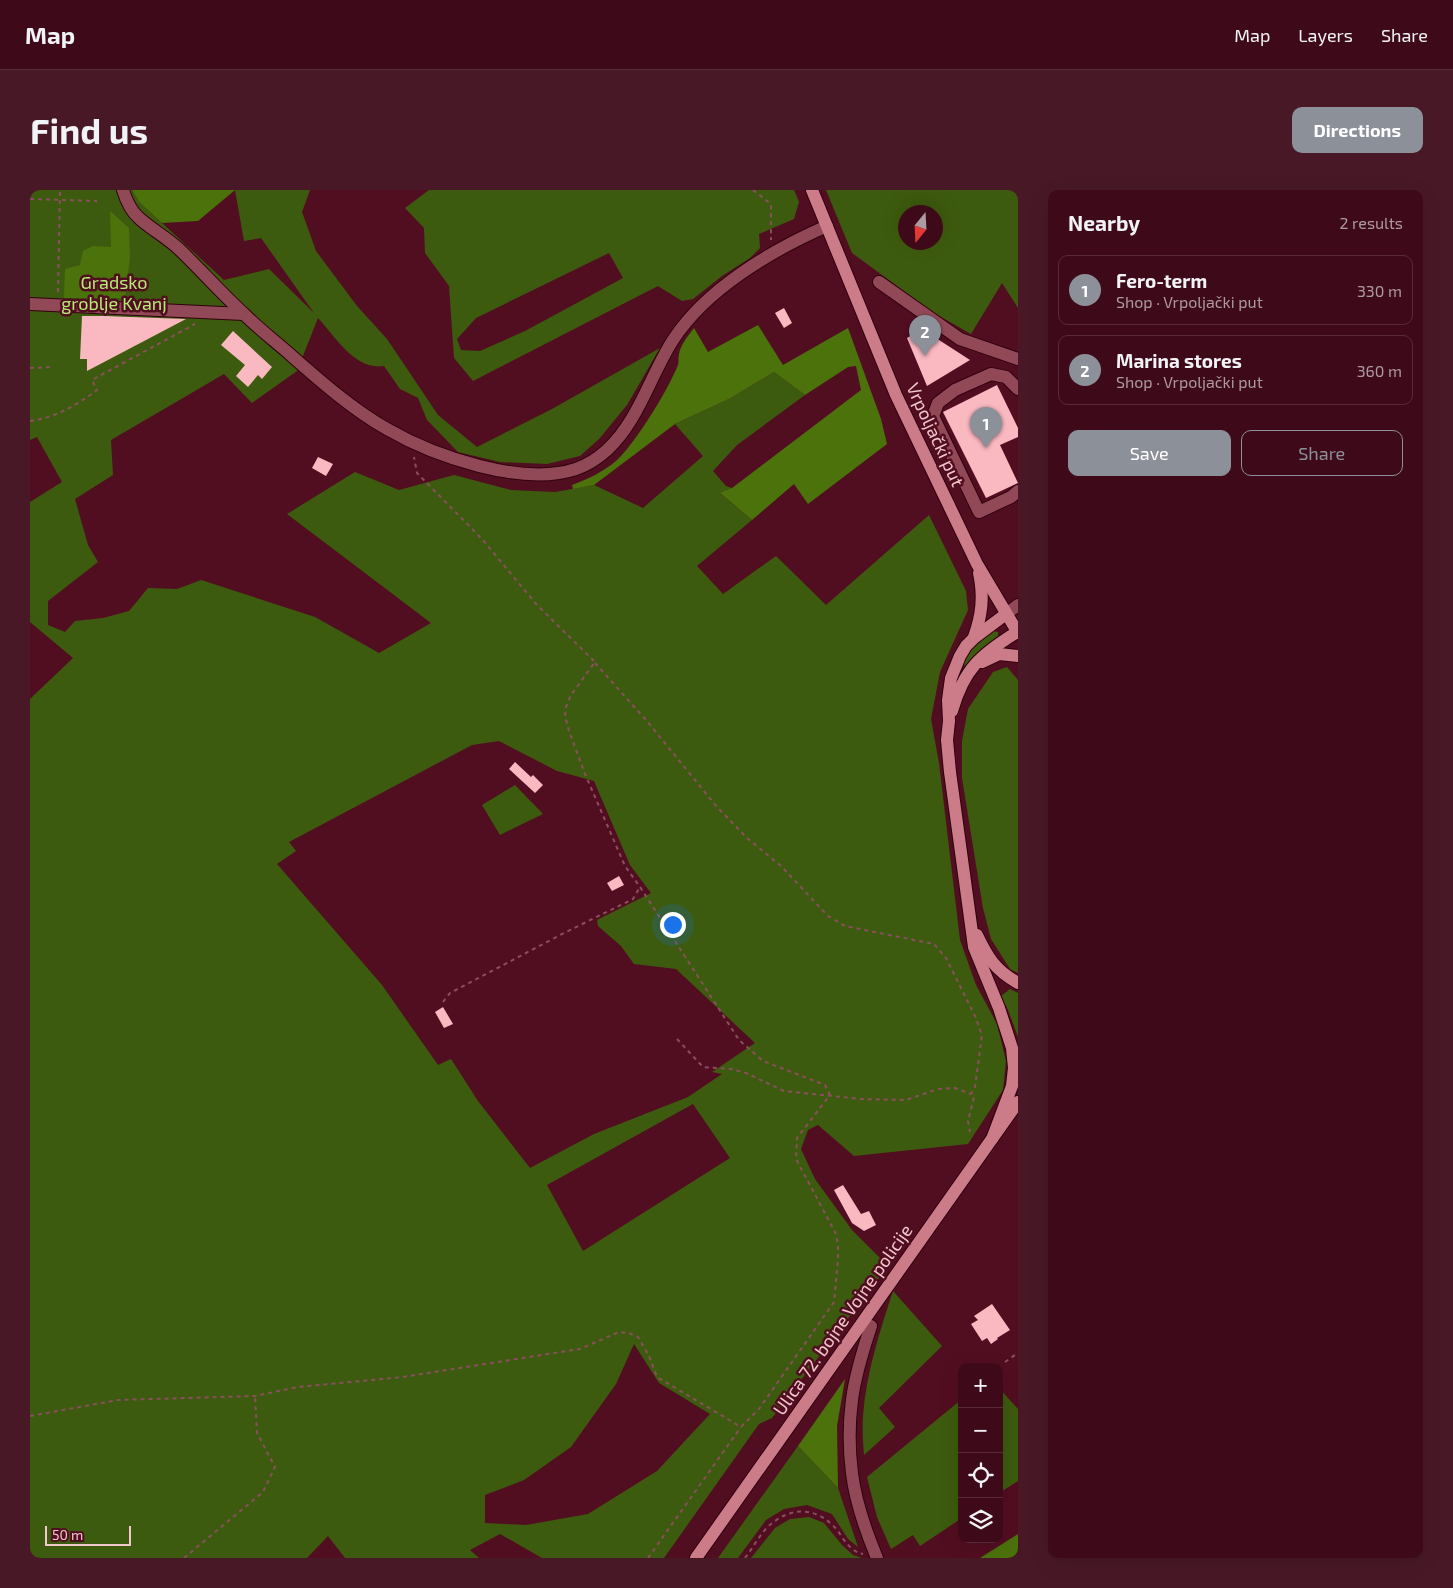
<!DOCTYPE html>
<meta charset="utf-8">
<style>
body{margin:0;font-family:"Exo 2",sans-serif;background:#491826;color:#f1f3f6}
.controls{position:absolute;right:15px;bottom:15px;display:grid;overflow:hidden;border-radius:10px;box-shadow:0 5px 20px #0002}
.controls button{width:45px;height:45px;display:grid;place-items:center;padding:0;border:0;border-bottom:1px solid #572b38;background:#3e0a19;color:#f1f3f6;font:25px sans-serif}
.compass{position:absolute;left:868px;top:15px;width:45px;height:45px;border-radius:50%;background:#3e0a19;box-shadow:0 5px 20px #0002;rotate:198deg}
.scale{position:absolute;left:15px;bottom:12px;width:86px;box-sizing:border-box;padding-left:5px;border:2px solid #f2c7cc;border-top:0;font-size:14px;line-height:18px;white-space:nowrap;color:#f2c7cc;-webkit-text-stroke:4px #520e21;paint-order:stroke}
.you{position:absolute;left:642px;top:734px;width:18px;height:18px;margin:-12px;border:4px solid #fff;border-radius:50%;background:#1a73e8;box-shadow:0 0 0 8px #1a73e833}
.badge{display:grid;place-items:center;width:32px;height:32px;border-radius:50%;background:#8c9099;color:#fff;font-size:16px;font-weight:700}
.pin{position:absolute;translate:-50% -41px;filter:drop-shadow(0 1px 2px #0008)}
.pin::after{content:'';position:absolute;top:26px;width:18px;height:15px;background:inherit;clip-path:polygon(0 0,100% 0,50% 100%)}
.list{margin:0;padding:0;list-style:none}
h2{display:flex;justify-content:space-between;align-items:center;height:65px;margin:0;padding:0 20px;font-size:21px}
h2 small{font-size:16px;font-weight:400;color:#ad9aa2}
.list li{display:grid;grid-template-columns:32px 1fr auto;gap:15px;align-items:center;box-sizing:border-box;height:70px;margin:0 10px 10px;padding:0 10px;border:1px solid #572b38;border-radius:10px}
.list b{display:block;font-size:19px;white-space:nowrap}
.list p{margin:0;font-size:16px;white-space:nowrap;color:#ad9aa2}
.list em{font-size:16px;font-style:normal;color:#ad9aa2}
.actions{display:flex;gap:10px;padding:15px 20px}
.actions a{flex:1;padding:11px 0;border:1px solid #8c9099;border-radius:10px;text-align:center;font-size:18px;color:#8c9099}
.actions .main{background:#8c9099;color:#fff}
.icon{flex:none;width:28px;height:28px;fill:none;stroke:currentColor;stroke-width:2;stroke-linecap:round;stroke-linejoin:round}
.map{position:relative;flex:none;width:988px;height:1368px;overflow:hidden;border-radius:10px}
header{display:flex;align-items:center;gap:30px;box-sizing:border-box;height:70px;padding:0 25px;background:#3e0a19;border-bottom:1px solid #572b38}
header strong{font-size:24px}
nav{display:flex;gap:28px;margin-inline-start:auto;font-size:18px}
.intro{display:flex;align-items:center;justify-content:space-between;box-sizing:border-box;height:120px;padding:0 30px}
h1{margin:0;font-size:35px}
.button{padding:12px 22px;border-radius:10px;background:#8c9099;color:#fff;font-size:18px;font-weight:700}
main{display:flex;gap:30px;padding:0 30px}
aside{flex:1;background:#3e0a19;border-radius:10px;box-shadow:0 5px 20px #0002}
.map>svg:first-child{display:block}
.green{fill:#3d5b0e;fill-rule:evenodd}
.forest{fill:#4c720c}
.building{fill:#fab8c1}
.lines{fill:none;stroke-linecap:round;stroke-linejoin:round}
.minor-casing{stroke:#2f000d;stroke-width:14}
.major-casing{stroke:#2f000d;stroke-width:14}
.path{stroke:#8a4f5d;stroke-width:2;stroke-dasharray:4 4;stroke-linecap:butt}
.minor{stroke:#924957;stroke-width:12}
.major{stroke:#cc7c89;stroke-width:12}
.labels{text-anchor:middle;stroke-width:5;stroke-linejoin:round;paint-order:stroke}
.park-label{font-size:18px;fill:#b6ec75;stroke:#520e21}
.street-label{font-size:18px;fill:#f2c7cc;stroke:#520e21}
</style>
<header>
<strong>Map</strong>
<nav><a>Map</a><a>Layers</a><a>Share</a></nav>
</header>
<div class="intro"><h1>Find us</h1><a class="button">Directions</a></div>
<main>
<div class="map">
<svg width="988" height="1368" viewBox="0 0 988 1368">
<rect width="100%" height="100%" fill="#520e21"/>
<!-- green -->
<g class="green">
<path d="M0,0H102L109,12L194,90L239,79L284,123L231,48L214,51L205,0H280L272,22L286,61L327,116L357,149L408,225L447,257L522,219L630,158L597,215L569,249L550,266L517,274L470,272L428,262L397,230L388,208L370,199L354,176C325,181 305,146 288,128L267,181L222,213L194,184L81,250L83,285L45,309L58,355L68,372L18,411V435L35,442L45,431L73,428L99,421L118,398L147,399L171,390L285,427L349,463L401,433L257,324L325,282L369,300L424,285L481,300L525,302L564,295L613,318L673,266L645,234L701,208L744,182L775,205L707,255L683,281L696,296L702,298L691,304L722,330L667,376L693,404L746,366L796,415L899,325L936,401L938,420L910,482L901,529L909,573L930,750L946,795L967,834L976,871L973,900L938,954L824,966L788,935L778,940L771,959L785,989L822,1040L858,1076L742,1228L729,1234L634,1368H512L470,1344L440,1360L449,1368H315L298,1346L277,1368H0V509L43,468L0,432V312L32,292L7,247L0,250ZM469,551L527,581L564,591L600,675L621,703L567,730L568,736L591,756L604,774L646,779L725,853L682,882L692,884L658,907L564,944L500,978L448,911L421,869L408,875L352,795L247,674L266,661L259,652L442,555ZM663,914L700,968L553,1061L517,995ZM604,1154L629,1193L680,1224L627,1281L558,1324L496,1335L455,1333V1305L494,1290L541,1257L586,1194Z"/>
<path d="M399,0H764L769,12L764,29L729,44L730,58L720,68L692,86L663,109L652,111L628,96L443,191L424,168L419,96L395,63L394,38L375,18ZM579,63L593,88L495,141L450,161L431,160L427,149L446,128Z"/>
<path d="M796,0H988V118L972,93L941,144L904,123L822,63ZM876,22H906V52H876Z"/>
<path d="M963,441L968,442V446L934,476L932,475L943,455Z"/>
<path d="M977,477L988,490V783L980,779L961,749L953,718L932,588V551L938,519L963,482Z"/>
<path d="M485,595L513,624L470,645L452,615Z"/>
<path d="M980,799L988,803V847L978,820L971,806Z"/>
<path d="M863,1101L912,1156L849,1218L865,1237L834,1265C833,1253 832,1239 833,1226C836,1183 850,1141 863,1101Z"/>
<path d="M969,1198L988,1219V1291L969,1303Z"/>
<path d="M932,1209V1328L890,1356L883,1345L861,1359L847,1327L837,1287Z"/>
<path d="M768,1256L808,1298L828,1357L818,1349L802,1324L777,1315L754,1319L736,1330L708,1368H688Z"/>
<path d="M779,1327L794,1333L812,1355L823,1365L832,1368H721L745,1338L760,1329Z"/>
</g>
<!-- forest -->
<g class="forest">
<path d="M102,0H205L168,31L132,33L109,12Z"/>
<path d="M80,21L99,38L100,67L95,108H34L35,79L50,75L53,61L63,56L81,57Z"/>
<path d="M728,135L753,175L818,138L851,229L857,254L778,314L764,294L722,330L690,303L702,298L831,200L826,176L818,177L775,205L744,182L701,208L645,234L564,295L543,299L542,295C558,289 573,282 586,271C605,254 638,200 648,175C649,172 648,168 649,164C651,154 658,146 664,138L678,162Z"/>
<path d="M815,1189L807,1236L808,1298L768,1256Z"/>
<path d="M988,1344V1368H950Z"/>
</g>
<!-- building -->
<g class="building">
<path d="M754,118L762,133L754,138L745,123Z"/>
<path d="M52,126H74L156,129L57,181V169H50Z"/>
<path d="M892,139L940,170L897,196L877,148Z"/>
<path d="M203,141L242,177L232,189L228,185L218,197L206,186L215,175L191,155Z"/>
<path d="M967,195L988,238V247L970,255L988,293L956,308L913,222Z"/>
<path d="M288,267L303,274L296,286L282,278Z"/>
<path d="M485,572L501,587L503,585L513,595L505,603L479,579Z"/>
<path d="M589,686L594,695L582,701L577,693Z"/>
<path d="M413,817L423,834L414,838L405,822Z"/>
<path d="M813,995L831,1024L839,1021L846,1035L834,1041L822,1033L804,1000Z"/>
<path d="M962,1114L980,1140L967,1148L968,1149L961,1154L957,1148L952,1151L941,1134L948,1130L944,1126Z"/>
</g>
<g class="lines">
<defs>
<g id="minor">
<path d="M93,0C96,10 101,21 109,28C121,39 136,47 149,59C171,80 191,103 214,124C227,137 241,148 255,160C287,188 320,218 357,239C404,266 492,297 546,279C558,275 568,268 577,260C609,230 620,186 643,150C676,99 742,60 797,36"/>
<path d="M849,92L930,149L988,169"/>
<path d="M0,114L214,124"/>
<path d="M988,199L976,187L961,184L925,200L908,213L903,226L949,322L981,307L988,301"/>
<path d="M976,424L988,415"/>
<path d="M841,1136C833,1160 825,1185 822,1210C819,1233 819,1260 822,1283C825,1309 837,1344 847,1368"/>
</g>
<g id="major">
<path d="M782,0L866,205L947,374L988,443"/>
<path d="M944,447C952,425 954,406 949,383"/>
<path d="M952,472L969,464L988,466"/>
<path d="M922,521C934,479 950,465 987,442"/>
<path d="M947,745C958,768 965,780 988,793"/>
<path d="M962,949L982,896L984,878L982,858L969,818L944,757L920,582L917,550L919,531L918,510L921,488L930,466L936,456L944,448L976,424"/>
<path d="M666,1368L988,912"/>
</g>
</defs>
<!-- minor casing -->
<use href="#minor" class="minor-casing"/>
<!-- major casing -->
<use href="#major" class="major-casing"/>
<!-- path -->
<g class="path">
<path d="M723,0L741,14V50"/>
<path d="M0,9L67,11"/>
<path d="M28,102L30,0"/>
<path d="M0,178L23,177"/>
<path d="M0,231C25,228 47,215 67,200L62,190L165,134"/>
<path d="M565,473L616,530L687,617L717,648L751,676L798,726L815,736L904,754L916,768L945,826L952,845L945,897L941,904L944,907L938,931L940,942"/>
<path d="M413,812L420,803L534,743L603,709L610,697"/>
<path d="M647,849L673,877L701,879L716,883L754,901L831,909L876,910L908,899L925,898L941,904"/>
<path d="M975,1172L988,1163"/>
<path d="M0,1226L88,1210L225,1206L268,1197L373,1187L550,1159L589,1142L599,1143L608,1147L619,1166L627,1187L711,1237L729,1219L804,1112L808,1070V1054L805,1042L766,969L767,948L800,905L795,895L733,871L709,850L610,697L595,676L555,584L539,541L535,526L536,517L541,505L565,472L507,415L452,349L387,283L384,267"/>
<path d="M154,1368L233,1302L245,1277L227,1243L225,1206"/>
<path d="M618,1368L711,1237"/>
<path d="M715,1368C723,1358 731,1342 741,1334C764,1315 789,1318 808,1341C814,1350 821,1362 833,1364"/>
</g>
<!-- minor -->
<use href="#minor" class="minor"/>
<!-- major -->
<use href="#major" class="major"/>
</g>
<g class="labels">
<!-- park labels -->
<g class="park-label">
<text x="84" y="99">Gradsko<tspan x="84" dy="21">groblje Kvanj</tspan></text>
</g>
<!-- street labels -->
<g class="street-label">
<text transform="translate(905 245) rotate(65)" y="6">Vrpoljački put</text>
<text transform="translate(813 1130) rotate(-55)" y="6">Ulica 72. bojne Vojne policije</text>
</g>
</g>
</svg>
<div class="controls">
<button>+</button>
<button>−</button>
<button><svg class="icon" aria-label="locate" viewBox="0 0 24 24"><circle cx="12" cy="12" r="6"/><path d="M12 2v4M12 18v4M2 12h4M18 12h4"/></svg></button>
<button><svg class="icon" aria-label="layers" viewBox="0 0 24 24"><path d="M12 4l9 5-9 5-9-5zM3 14l9 5 9-5"/></svg></button>
</div>
<svg class="compass" viewBox="-18 -18 36 36"><path d="M0-13l5 13h-10z" fill="#e53935"/><path d="M0 13l5-13h-10z" fill="#ad9aa2"/></svg>
<div class="scale">50 m</div>
<div class="you"></div>
<div class="pin badge" style="left:956px;top:258px">1</div>
<div class="pin badge" style="left:895px;top:166px">2</div>
</div>
<aside>
<h2>Nearby<small>2 results</small></h2>
<ul class="list">
<li><span class="badge">1</span><div><b>Fero-term</b><p>Shop · Vrpoljački put</p></div><em>330 m</em></li>
<li><span class="badge">2</span><div><b>Marina stores</b><p>Shop · Vrpoljački put</p></div><em>360 m</em></li>
</ul>
<div class="actions"><a class="main">Save</a><a>Share</a></div>
</aside>
</main>
